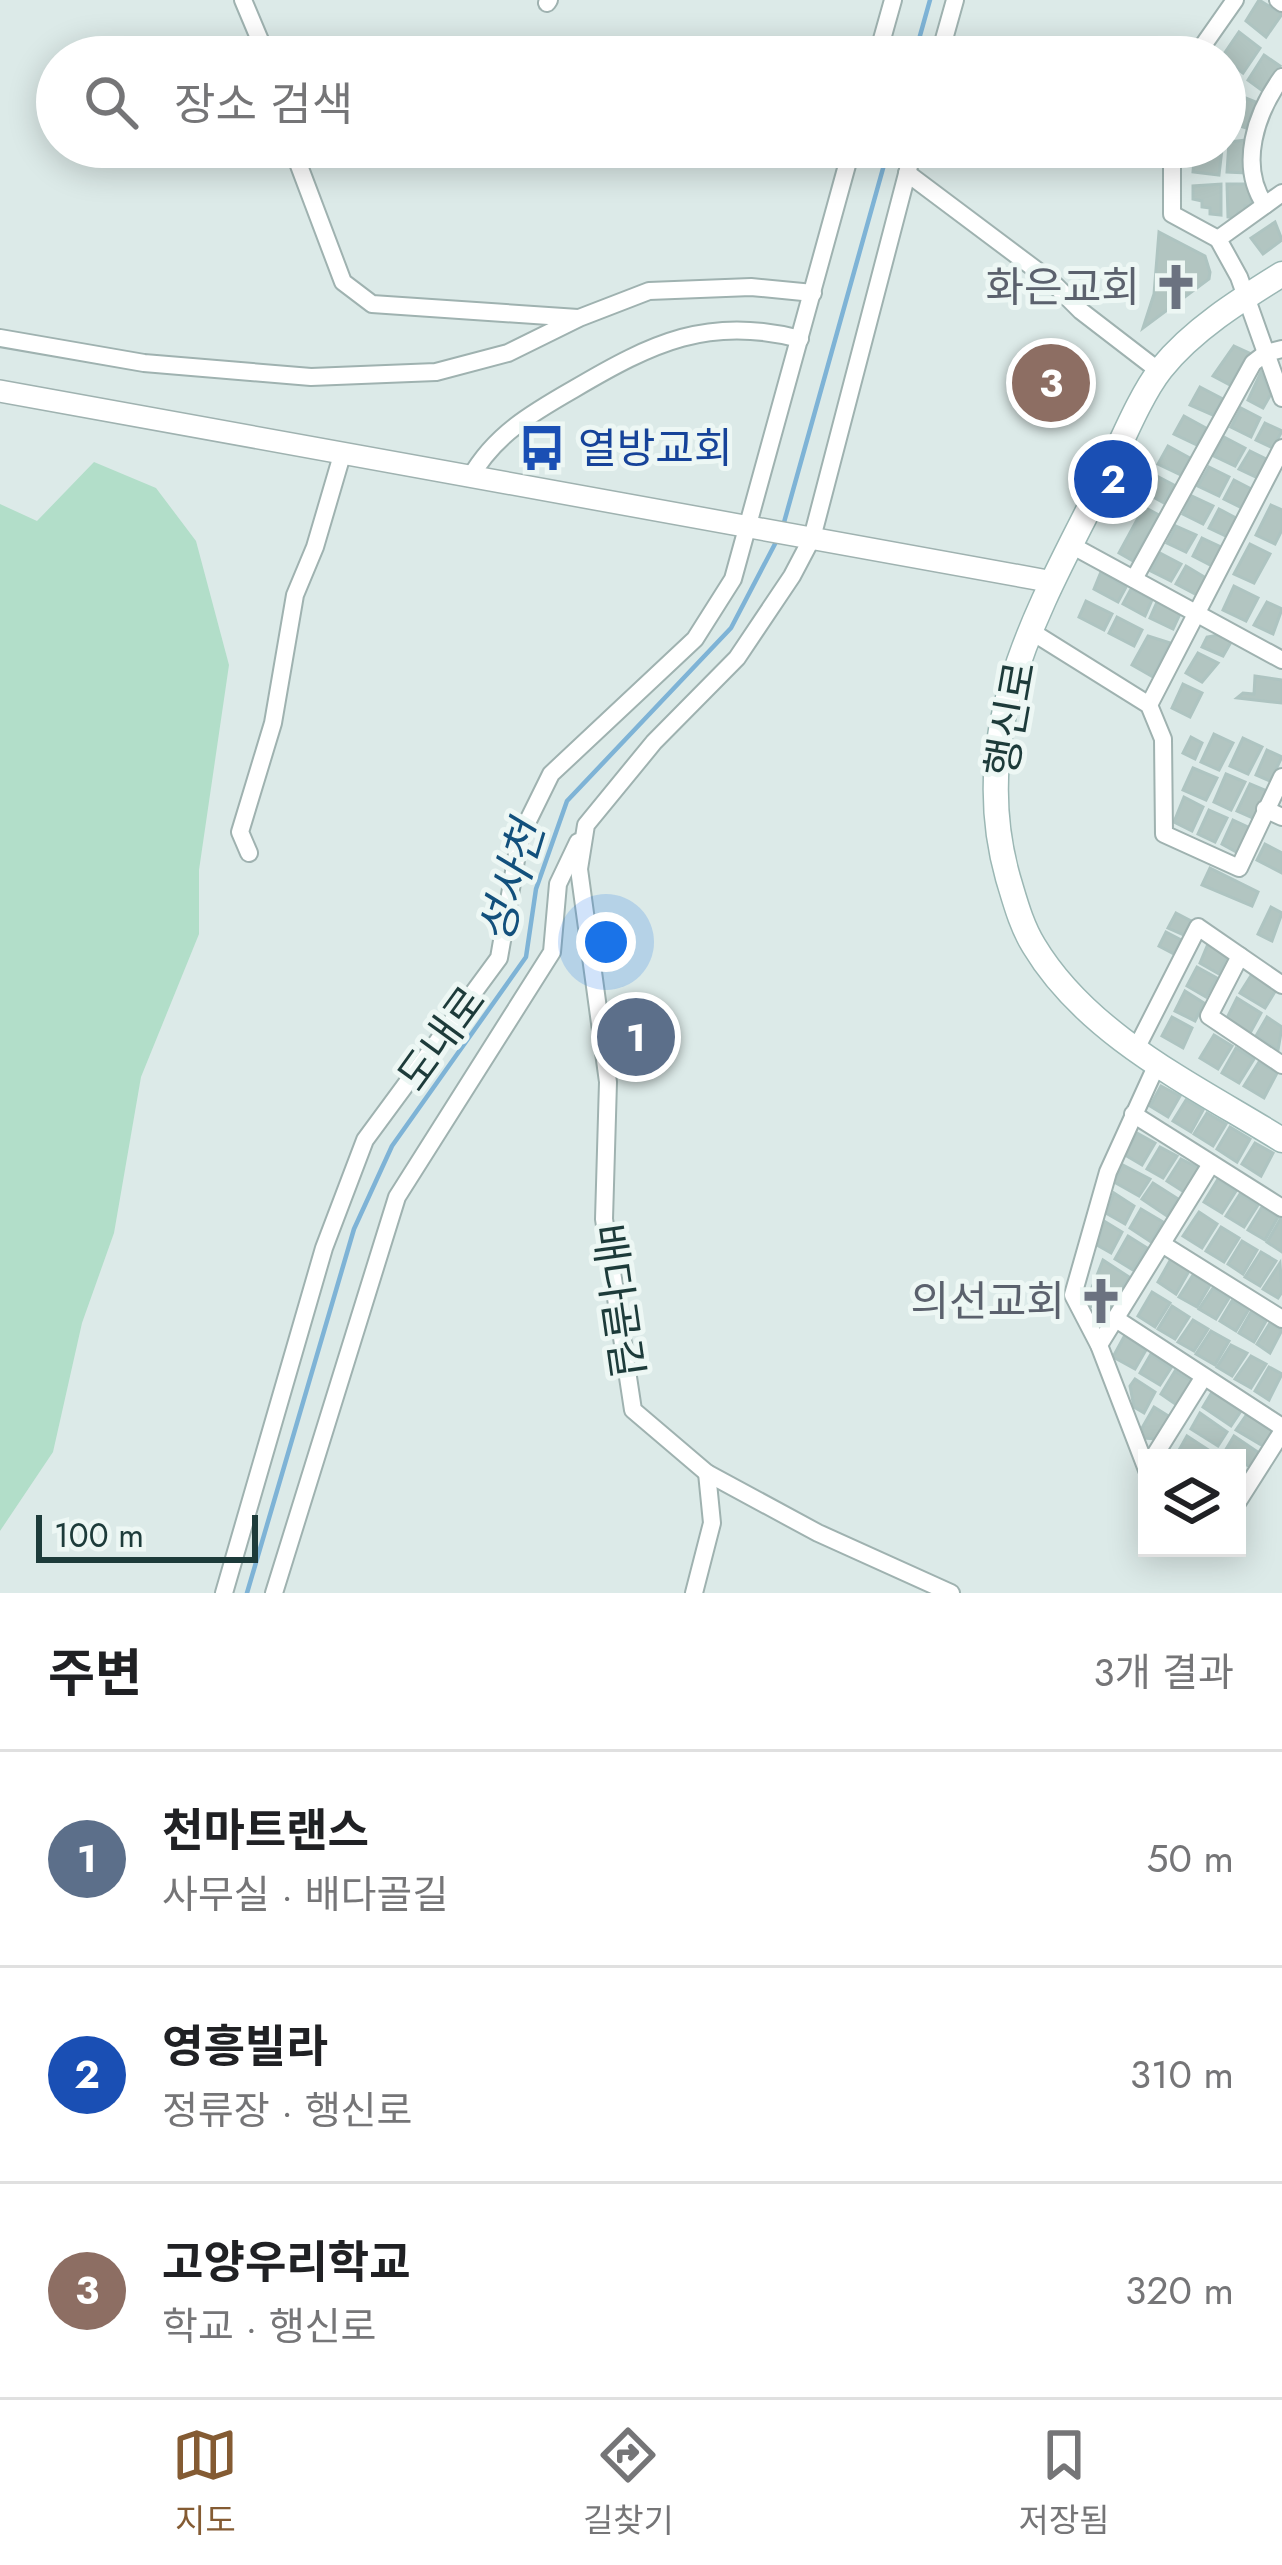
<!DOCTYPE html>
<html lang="ko">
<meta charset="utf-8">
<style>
body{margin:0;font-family:Jost,"Noto Sans KR",sans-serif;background:#f2f2f2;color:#202124}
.controls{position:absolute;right:36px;bottom:36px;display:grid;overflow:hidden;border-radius:0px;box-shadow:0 6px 30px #0003}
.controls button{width:108px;height:108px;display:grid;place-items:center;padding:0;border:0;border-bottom:3px solid #e0e0e0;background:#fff;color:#202124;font:60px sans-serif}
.scale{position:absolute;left:36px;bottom:30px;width:222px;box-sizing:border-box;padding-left:12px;border:6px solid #1d3b3a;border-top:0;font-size:33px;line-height:42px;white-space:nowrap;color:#1d3b3a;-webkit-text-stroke:9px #edf7f4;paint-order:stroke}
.you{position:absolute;left:606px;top:942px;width:42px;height:42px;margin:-30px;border:9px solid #fff;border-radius:50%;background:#1a73e8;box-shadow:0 0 0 18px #1a73e833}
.badge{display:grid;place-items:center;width:78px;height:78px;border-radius:50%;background:#845b33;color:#fff;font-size:39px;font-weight:700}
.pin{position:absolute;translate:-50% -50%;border:6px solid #fff;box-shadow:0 3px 12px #0006}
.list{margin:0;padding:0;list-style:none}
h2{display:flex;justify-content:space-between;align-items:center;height:156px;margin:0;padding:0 48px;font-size:51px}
h2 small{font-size:39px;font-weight:400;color:#757577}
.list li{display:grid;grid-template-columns:78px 1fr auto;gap:36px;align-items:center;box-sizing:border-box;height:216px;padding:0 48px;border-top:3px solid #e0e0e0}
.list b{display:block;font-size:45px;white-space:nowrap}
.list p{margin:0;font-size:39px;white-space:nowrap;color:#757577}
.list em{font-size:39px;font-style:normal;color:#757577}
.icon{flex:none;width:66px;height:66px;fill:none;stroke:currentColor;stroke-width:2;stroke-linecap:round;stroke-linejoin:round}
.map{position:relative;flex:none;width:1282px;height:1593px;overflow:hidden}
.search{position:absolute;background:#fff;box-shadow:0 6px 30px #0003;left:36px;right:36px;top:36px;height:132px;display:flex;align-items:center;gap:30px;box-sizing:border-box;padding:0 42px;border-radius:66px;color:#757577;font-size:45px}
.sheet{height:804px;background:#fff}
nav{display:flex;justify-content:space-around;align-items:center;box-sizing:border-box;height:168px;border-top:3px solid #e0e0e0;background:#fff;font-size:33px;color:#757577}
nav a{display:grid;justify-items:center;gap:6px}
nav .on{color:#845b33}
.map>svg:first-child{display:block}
.green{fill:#b2dec9}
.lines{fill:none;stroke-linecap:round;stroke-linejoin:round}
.stream{stroke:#7eb3d6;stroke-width:4.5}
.building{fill:#b2c5c1;stroke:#aec4c1;stroke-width:3}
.minor-casing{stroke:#9fb2b0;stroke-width:20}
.tertiary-casing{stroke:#9fb2b0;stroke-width:24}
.secondary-casing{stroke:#9bb7b4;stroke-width:27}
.minor{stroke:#fff;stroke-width:16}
.tertiary{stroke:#fff;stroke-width:21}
.secondary{stroke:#fff;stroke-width:24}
.labels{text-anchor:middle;stroke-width:10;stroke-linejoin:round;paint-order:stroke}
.worship-label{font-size:42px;fill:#5b616d;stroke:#edf7f4;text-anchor:end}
.transit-label{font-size:42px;fill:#164399;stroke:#edf7f4;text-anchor:start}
.street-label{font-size:42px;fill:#1d3b3a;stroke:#edf7f4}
.water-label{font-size:45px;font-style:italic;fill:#12507c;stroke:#edf7f4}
</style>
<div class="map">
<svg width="1282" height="1593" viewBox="0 0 1282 1593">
<rect width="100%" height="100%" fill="#dceae8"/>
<!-- green -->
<path class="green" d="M94,462L156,488L196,541L229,665L199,870V934L141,1077L114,1233L82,1323L53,1452L0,1531V504L37,521Z"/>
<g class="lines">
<!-- stream -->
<g class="stream">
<path d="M914,57L930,0"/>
<path d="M783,526L889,147"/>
<path d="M247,1593L354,1229L392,1146L526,957L536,889L567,801L731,628L776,542"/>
</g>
</g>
<!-- building -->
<g class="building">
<path d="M1259,0L1282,14L1266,37L1246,21Z"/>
<path d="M1239,32L1260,48L1243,73L1222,57Z"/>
<path d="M1264,55L1280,66L1263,91L1248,80Z"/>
<path d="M1238,95L1256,102L1246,128L1230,123Z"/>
<path d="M1246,140V173L1227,172L1229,142Z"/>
<path d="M1195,147L1222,149L1219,175L1193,172Z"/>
<path d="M1221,184V215L1210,214V208L1202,207V201L1193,199V186Z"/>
<path d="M1227,184H1249L1251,206H1245V213L1238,212L1237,218L1228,217Z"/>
<path d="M1275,222L1282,240L1263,254L1251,238Z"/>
<path d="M1159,232L1205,256L1210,272L1209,279L1143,328L1154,294Z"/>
<path d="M1234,346L1249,353L1230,385L1213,376Z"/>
<path d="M1261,372L1271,394L1263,408L1248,400Z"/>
<path d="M1200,387L1223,399L1213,415L1190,405Z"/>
<path d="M1241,408L1260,418L1251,437L1231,427Z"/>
<path d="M1184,416L1206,428L1197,445L1174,434Z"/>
<path d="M1265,423L1282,431L1273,448L1256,440Z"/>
<path d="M1224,437L1245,448L1235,466L1214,456Z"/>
<path d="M1168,446L1190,458L1181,475L1158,464Z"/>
<path d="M1250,451L1268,460L1258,478L1239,469Z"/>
<path d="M1209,467L1229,477L1219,496L1198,486Z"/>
<path d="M1153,474L1174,485L1164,503L1144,492Z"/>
<path d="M1234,480L1253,490L1244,509L1224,499Z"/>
<path d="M1192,496L1213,506L1203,524L1183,514Z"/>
<path d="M1271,505L1282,510V530L1275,544L1256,535Z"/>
<path d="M1144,507L1159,515L1133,561L1119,553Z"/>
<path d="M1219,509L1238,519L1228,537L1209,528Z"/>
<path d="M1176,526L1196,535L1186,552L1167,543Z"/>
<path d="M1202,538L1221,547L1212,566L1193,556Z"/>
<path d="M1250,544L1270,554L1254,583L1234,574Z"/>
<path d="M1160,553L1181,564L1171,581L1151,571Z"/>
<path d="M1186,566L1206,578L1197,595L1176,584Z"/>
<path d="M1101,572L1126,587L1118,602L1094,589Z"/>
<path d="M1234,586L1258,598L1246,621L1223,610Z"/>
<path d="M1131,589L1152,600L1145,616L1123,604Z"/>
<path d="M1086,601L1112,614L1104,630L1079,617Z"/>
<path d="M1157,602L1180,614L1173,629L1150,618Z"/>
<path d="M1267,602L1282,609L1273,634L1254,625Z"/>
<path d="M1117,617L1142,630L1134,646L1109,633Z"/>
<path d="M1218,635L1231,642L1223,656L1202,647L1207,637Z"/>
<path d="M1148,636L1170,643L1153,677L1132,665Z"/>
<path d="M1198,653L1218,663L1202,682L1186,673Z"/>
<path d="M1255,676L1282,680V703L1237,698L1243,693L1254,694Z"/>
<path d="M1183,684L1202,693L1190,717L1172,708Z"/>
<path d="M1214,734L1233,743L1219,770L1201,762Z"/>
<path d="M1191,737L1202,743L1195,759L1183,753Z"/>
<path d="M1243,738L1262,747L1248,774L1230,766Z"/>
<path d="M1267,750L1282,757L1270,781L1256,775Z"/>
<path d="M1193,768L1217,778L1206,800L1183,790Z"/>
<path d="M1226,774L1245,782L1231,810L1214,802Z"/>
<path d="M1250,784L1267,791L1253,818L1237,811Z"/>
<path d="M1184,797L1203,807L1192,831L1174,822Z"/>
<path d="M1209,810L1227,818L1215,842L1198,834Z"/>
<path d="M1233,820L1250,828L1238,853L1222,844Z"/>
<path d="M1265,844L1282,853V873L1257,860Z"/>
<path d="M1210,868L1258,892L1252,906L1202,885Z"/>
<path d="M1271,907L1282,913L1272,941L1258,934Z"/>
<path d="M1176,913L1191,921L1184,935L1168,928Z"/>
<path d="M1166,932L1181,940L1174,954L1159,946Z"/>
<path d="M1208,944L1228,956L1219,974L1200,963Z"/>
<path d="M1197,967L1217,978L1206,997L1187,986Z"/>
<path d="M1252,974L1276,990L1265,1008L1240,993Z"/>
<path d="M1185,991L1204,1003L1195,1021L1175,1011Z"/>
<path d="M1237,998L1261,1013L1250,1033L1227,1018Z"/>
<path d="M1172,1017L1192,1028L1183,1048L1162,1036Z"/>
<path d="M1267,1017L1282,1027L1278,1050L1256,1036Z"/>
<path d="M1214,1035L1232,1046L1218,1069L1200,1058Z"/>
<path d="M1236,1048L1254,1059L1239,1083L1222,1073Z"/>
<path d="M1259,1062L1277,1073L1264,1098L1244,1086Z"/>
<path d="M1161,1086L1180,1096L1168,1117L1150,1106Z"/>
<path d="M1186,1100L1203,1110L1191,1132L1173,1121Z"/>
<path d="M1207,1113L1226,1124L1213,1146L1194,1134Z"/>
<path d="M1230,1127L1250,1139L1237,1162L1217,1149Z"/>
<path d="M1137,1133L1155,1143L1142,1165L1125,1155Z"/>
<path d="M1255,1143L1273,1153L1261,1176L1242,1164Z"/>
<path d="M1160,1147L1177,1156L1163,1178L1147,1169Z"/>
<path d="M1181,1159L1199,1168L1184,1192L1167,1181Z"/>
<path d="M1123,1165L1150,1179L1139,1196L1114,1182Z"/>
<path d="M1218,1179L1236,1191L1222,1213L1204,1202Z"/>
<path d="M1153,1183L1178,1199L1167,1216L1142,1199Z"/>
<path d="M1114,1193L1134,1206L1125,1224L1106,1213Z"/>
<path d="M1240,1194L1258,1205L1244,1227L1226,1216Z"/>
<path d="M1262,1207L1278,1217L1265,1240L1248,1230Z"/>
<path d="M1141,1209L1163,1222L1151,1242L1130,1228Z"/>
<path d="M1199,1212L1217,1224L1202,1248L1183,1236Z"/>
<path d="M1281,1218L1282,1219V1252L1267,1242Z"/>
<path d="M1104,1221L1122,1232L1111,1253L1097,1245Z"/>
<path d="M1221,1227L1239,1238L1224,1262L1206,1251Z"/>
<path d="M1128,1236L1147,1248L1133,1270L1115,1259Z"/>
<path d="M1242,1241L1257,1250L1243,1274L1228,1264Z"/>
<path d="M1261,1252L1276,1261L1260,1286L1245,1277Z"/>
<path d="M1171,1259L1189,1271L1176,1294L1158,1282Z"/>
<path d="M1103,1260L1129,1277L1120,1293L1096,1278Z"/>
<path d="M1280,1263L1282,1292L1278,1298L1263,1289Z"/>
<path d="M1193,1275L1210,1285L1197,1307L1179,1297Z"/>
<path d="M1093,1285L1115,1300L1106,1317L1086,1302Z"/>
<path d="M1213,1288L1229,1298L1216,1319L1199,1309Z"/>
<path d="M1152,1292L1170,1303L1155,1327L1138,1316Z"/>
<path d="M1232,1301L1249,1309L1236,1331L1220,1321Z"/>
<path d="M1172,1306L1189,1317L1175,1339L1158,1329Z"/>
<path d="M1251,1312L1266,1321L1254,1342L1239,1333Z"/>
<path d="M1193,1320L1208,1329L1194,1351L1178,1342Z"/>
<path d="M1270,1323L1282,1330L1270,1353L1257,1344Z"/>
<path d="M1211,1331L1229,1341L1215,1365L1196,1354Z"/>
<path d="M1125,1335L1146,1350L1135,1369L1113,1357Z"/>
<path d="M1231,1345L1247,1353L1232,1376L1217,1367Z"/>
<path d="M1151,1354L1171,1368L1160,1385L1140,1373Z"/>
<path d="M1251,1356L1266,1364L1251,1388L1235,1379Z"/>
<path d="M1269,1367L1282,1374L1269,1400L1255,1391Z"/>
<path d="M1175,1371L1191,1381L1177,1405L1161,1394Z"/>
<path d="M1135,1379L1155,1392L1144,1413L1134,1407L1130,1386Z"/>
<path d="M1212,1392L1241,1411L1231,1426L1203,1407Z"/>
<path d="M1154,1407L1170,1417L1157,1439L1144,1438L1142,1428Z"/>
<path d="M1200,1413L1227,1432L1218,1446L1191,1429Z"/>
<path d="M1247,1414L1273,1431L1263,1446L1236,1430Z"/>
<path d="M1187,1436L1213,1453L1210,1458H1188L1178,1452Z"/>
<path d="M1234,1436L1259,1453L1250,1467L1225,1451Z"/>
</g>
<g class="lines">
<defs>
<g id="minor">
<path d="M243,0L267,57"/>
<path d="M1278,0L1282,3"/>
<path d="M547,3L549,0"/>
<path d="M877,57L893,0"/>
<path d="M939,57L955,0"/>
<path d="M1195,57L1235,0"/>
<path d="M292,147L343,282L372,304L578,318"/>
<path d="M914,147L812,538L792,576L737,658L654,742L586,825L579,869L608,1082L604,1219L633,1410L707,1473L818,1533L951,1593"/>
<path d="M1172,147V214L1218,239"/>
<path d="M907,173L1051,281L1081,311L1159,371"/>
<path d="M1282,193L1218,239L1239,277L1282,398"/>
<path d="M1265,205C1238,165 1256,113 1282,77"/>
<path d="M0,338L144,363L311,377L436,372L508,353L579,318L649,291L751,287L813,293"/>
<path d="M470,478C494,435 532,413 574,389C652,343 709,315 800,339"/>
<path d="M1071,545L1282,660"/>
<path d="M1134,579L1253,363L1266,353L1282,349"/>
<path d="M1029,630L1149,705L1163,739L1164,834L1239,868L1282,777"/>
<path d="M1149,705L1282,448"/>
<path d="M1265,809L1282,817"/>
<path d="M249,853L240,832L273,723L295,595L315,547L342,455"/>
<path d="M1240,956L1209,1016L1282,1065"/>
<path d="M1136,1049L1198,927L1282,985"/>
<path d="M1133,1114L1282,1208"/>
<path d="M1162,1244L1282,1319"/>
<path d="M1116,1319L1282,1427"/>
<path d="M1099,1345L1211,1164"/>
<path d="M1153,1458L1203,1378"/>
<path d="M1147,1470L1099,1345L1073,1295L1108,1172L1158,1062"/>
<path d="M1237,1503L1282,1432"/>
<path d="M224,1593L324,1248L365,1140L499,958L520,837L551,774L695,639L733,579L852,147"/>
<path d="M274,1593L397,1197L552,952L558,884L578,842"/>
<path d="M694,1593L712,1523L707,1473"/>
</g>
<path id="tertiary" d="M0,391L1053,582"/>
<path id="secondary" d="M1282,274C1240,300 1192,330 1161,369C1138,398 1116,456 1098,491C1035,615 967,733 1008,878C1015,901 1021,925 1034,946C1088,1036 1195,1086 1282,1140"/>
</defs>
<!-- minor casing -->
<use href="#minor" class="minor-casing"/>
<!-- tertiary casing -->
<use href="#tertiary" class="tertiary-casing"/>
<!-- secondary casing -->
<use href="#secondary" class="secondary-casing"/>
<!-- minor -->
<use href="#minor" class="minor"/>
<!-- tertiary -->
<use href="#tertiary" class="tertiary"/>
<!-- secondary -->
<use href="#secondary" class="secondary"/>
</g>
<!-- icons -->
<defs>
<symbol id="church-bare" viewBox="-9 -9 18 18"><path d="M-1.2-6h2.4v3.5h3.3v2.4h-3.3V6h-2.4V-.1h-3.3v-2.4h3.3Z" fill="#6b7280" stroke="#edf7f4" stroke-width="2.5" paint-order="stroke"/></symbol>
<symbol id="bus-bare" viewBox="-9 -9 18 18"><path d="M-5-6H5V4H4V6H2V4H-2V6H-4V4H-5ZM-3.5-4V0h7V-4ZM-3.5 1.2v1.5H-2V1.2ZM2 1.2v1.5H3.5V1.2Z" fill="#1a4fb4" stroke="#edf7f4" stroke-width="2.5" paint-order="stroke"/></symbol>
</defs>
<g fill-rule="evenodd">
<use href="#church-bare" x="1143" y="254" width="66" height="66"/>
<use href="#bus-bare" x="509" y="415" width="66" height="66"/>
<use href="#church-bare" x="1068" y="1268" width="66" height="66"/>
</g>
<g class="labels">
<!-- worship labels -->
<g class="worship-label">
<text x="1140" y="302">화은교회</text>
<text x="1065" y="1316">의선교회</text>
</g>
<!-- transit labels -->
<g class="transit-label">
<text x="578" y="463">열방교회</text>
</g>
<!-- street labels -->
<g class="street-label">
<text transform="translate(1010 719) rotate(-80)" y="15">행신로</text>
<text transform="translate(441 1038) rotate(-54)" y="15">도내로</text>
<text transform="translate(618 1301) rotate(82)" y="15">배다골길</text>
</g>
<!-- water labels -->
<g class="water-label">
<text transform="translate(511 882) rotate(-73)" y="16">성사천</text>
</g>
</g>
</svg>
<div class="controls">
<button><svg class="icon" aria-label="layers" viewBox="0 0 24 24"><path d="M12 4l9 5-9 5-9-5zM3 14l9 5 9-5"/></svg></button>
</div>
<div class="scale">100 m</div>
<div class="you"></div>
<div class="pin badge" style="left:636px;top:1037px;background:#5c6f8a">1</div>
<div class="pin badge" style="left:1113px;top:479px;background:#1a4fb4">2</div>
<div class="pin badge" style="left:1051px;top:383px;background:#8d6e63">3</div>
<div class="search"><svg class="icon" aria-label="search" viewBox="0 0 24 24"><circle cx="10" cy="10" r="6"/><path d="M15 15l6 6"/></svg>장소 검색</div>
</div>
<section class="sheet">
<h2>주변<small>3개 결과</small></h2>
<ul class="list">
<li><span class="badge" style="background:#5c6f8a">1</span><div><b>천마트랜스</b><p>사무실 · 배다골길</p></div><em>50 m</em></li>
<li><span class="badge" style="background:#1a4fb4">2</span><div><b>영흥빌라</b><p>정류장 · 행신로</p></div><em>310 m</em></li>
<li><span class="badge" style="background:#8d6e63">3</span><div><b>고양우리학교</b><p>학교 · 행신로</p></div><em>320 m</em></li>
</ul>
</section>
<nav>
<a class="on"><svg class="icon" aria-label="map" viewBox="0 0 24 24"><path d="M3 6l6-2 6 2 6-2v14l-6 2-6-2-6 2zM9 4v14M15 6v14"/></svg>지도</a>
<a><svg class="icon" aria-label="directions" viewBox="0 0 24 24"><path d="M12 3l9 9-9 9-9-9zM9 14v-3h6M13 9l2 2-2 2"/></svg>길찾기</a>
<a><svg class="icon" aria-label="saved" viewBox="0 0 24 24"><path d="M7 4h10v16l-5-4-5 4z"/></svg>저장됨</a>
</nav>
